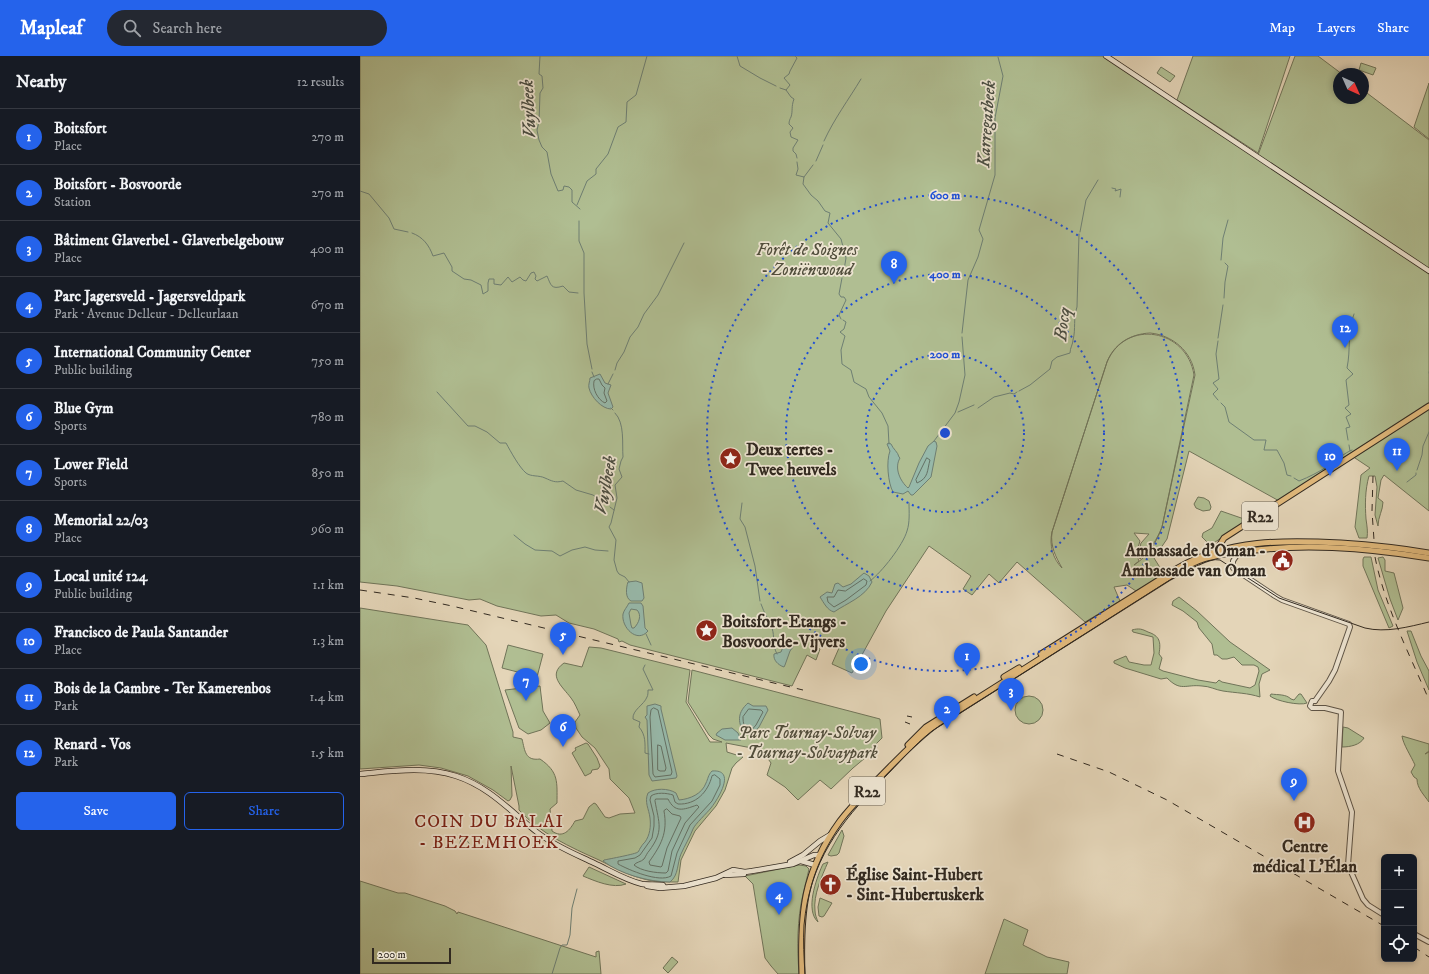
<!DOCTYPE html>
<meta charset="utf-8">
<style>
body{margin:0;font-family:"IM FELL DW Pica",serif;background:#242831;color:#f1f3f6}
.controls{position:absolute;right:12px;bottom:12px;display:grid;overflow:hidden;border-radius:6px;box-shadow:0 2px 6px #0003}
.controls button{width:36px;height:36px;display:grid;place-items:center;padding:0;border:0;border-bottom:1px solid #363941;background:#171b24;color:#f1f3f6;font:20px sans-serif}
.compass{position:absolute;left:973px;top:12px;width:36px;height:36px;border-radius:50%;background:#171b24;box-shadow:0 2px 6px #0003;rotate:135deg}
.scale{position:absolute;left:12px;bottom:10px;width:79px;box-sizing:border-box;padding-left:4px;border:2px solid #312920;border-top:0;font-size:11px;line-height:14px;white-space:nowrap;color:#312920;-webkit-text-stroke:3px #ede4d1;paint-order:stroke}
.you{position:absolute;left:501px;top:608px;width:14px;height:14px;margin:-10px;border:3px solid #fff;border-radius:50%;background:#1a73e8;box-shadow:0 0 0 6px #1a73e833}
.badge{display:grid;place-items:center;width:26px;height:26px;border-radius:50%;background:#2563eb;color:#fff;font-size:13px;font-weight:700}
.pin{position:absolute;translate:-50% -33px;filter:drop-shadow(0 1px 2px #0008)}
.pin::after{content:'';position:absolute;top:21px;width:14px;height:12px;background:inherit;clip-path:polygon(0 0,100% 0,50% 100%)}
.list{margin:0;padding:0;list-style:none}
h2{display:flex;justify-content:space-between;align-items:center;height:52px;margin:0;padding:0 16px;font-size:17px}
h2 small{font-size:13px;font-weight:400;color:#9ea1a6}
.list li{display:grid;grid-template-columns:26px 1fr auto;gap:12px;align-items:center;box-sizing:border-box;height:56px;padding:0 16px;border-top:1px solid #363941}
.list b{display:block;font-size:15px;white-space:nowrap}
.list p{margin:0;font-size:13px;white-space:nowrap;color:#9ea1a6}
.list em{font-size:13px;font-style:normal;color:#9ea1a6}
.actions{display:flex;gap:8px;padding:12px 16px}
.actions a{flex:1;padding:9px 0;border:1px solid #2563eb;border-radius:6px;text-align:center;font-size:14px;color:#2563eb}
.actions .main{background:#2563eb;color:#fff}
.icon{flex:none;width:22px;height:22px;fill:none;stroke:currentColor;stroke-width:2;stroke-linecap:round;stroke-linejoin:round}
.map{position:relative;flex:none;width:1069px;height:918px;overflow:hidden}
header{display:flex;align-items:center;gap:24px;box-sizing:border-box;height:56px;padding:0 20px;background:#2563eb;color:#fff}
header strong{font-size:19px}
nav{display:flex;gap:22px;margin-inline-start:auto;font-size:14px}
.search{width:280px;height:36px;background:#242831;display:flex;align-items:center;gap:10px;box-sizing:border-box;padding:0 14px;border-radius:22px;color:#9ea1a6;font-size:15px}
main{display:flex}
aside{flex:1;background:#171b24}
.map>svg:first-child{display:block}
.green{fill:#b0be92;stroke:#707459;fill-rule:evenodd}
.water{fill:#97b9aa;stroke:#6e7f73;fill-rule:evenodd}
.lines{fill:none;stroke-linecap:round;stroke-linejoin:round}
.shore{stroke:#647165;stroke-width:1}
.stream{stroke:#6e7f73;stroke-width:1}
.tertiary-casing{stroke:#5e5446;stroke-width:6}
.secondary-casing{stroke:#312920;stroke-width:6}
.primary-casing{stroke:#312920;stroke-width:7}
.tertiary{stroke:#ede4d1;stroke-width:4}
.secondary{stroke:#ede4d1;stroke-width:4.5}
.primary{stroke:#e2ba7c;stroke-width:5}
.tram{stroke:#312920;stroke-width:1}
.rail{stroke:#312920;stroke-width:1;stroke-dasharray:7 7;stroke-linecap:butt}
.ring{fill:none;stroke:#1d4ed8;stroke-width:2;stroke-dasharray:2 4}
.labels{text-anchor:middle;stroke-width:3.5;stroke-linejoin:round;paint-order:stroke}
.shield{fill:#ede4d1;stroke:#696155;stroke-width:1}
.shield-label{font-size:16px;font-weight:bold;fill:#312920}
.park-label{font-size:17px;font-style:italic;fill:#514e3c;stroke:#ede4d1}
.poi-label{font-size:17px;font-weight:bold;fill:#312920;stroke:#ede4d1;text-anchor:start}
.water-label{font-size:18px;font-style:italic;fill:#4a4d42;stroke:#ede4d1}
.neighbourhood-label{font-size:18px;letter-spacing:1px;fill:#7a1f14;stroke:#ede4d1}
.centre{fill:#1d4ed8;stroke:#ede4d1;stroke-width:2}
.ring-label{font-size:12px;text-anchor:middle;font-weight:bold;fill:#1d4ed8;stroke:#ede4d1;stroke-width:3.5;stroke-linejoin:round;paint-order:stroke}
</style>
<header>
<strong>Mapleaf</strong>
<div class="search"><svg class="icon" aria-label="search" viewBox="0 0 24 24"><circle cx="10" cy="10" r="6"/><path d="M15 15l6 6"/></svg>Search here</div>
<nav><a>Map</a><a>Layers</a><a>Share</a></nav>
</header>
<main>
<aside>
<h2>Nearby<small>12 results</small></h2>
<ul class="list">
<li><span class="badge">1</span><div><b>Boitsfort</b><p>Place</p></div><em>270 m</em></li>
<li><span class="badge">2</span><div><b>Boitsfort - Bosvoorde</b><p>Station</p></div><em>270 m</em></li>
<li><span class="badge">3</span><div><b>Bâtiment Glaverbel - Glaverbelgebouw</b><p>Place</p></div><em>400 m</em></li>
<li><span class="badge">4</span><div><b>Parc Jagersveld - Jagersveldpark</b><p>Park · Avenue Delleur - Delleurlaan</p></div><em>670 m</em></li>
<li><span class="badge">5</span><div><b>International Community Center</b><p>Public building</p></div><em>750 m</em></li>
<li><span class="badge">6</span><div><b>Blue Gym</b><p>Sports</p></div><em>780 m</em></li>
<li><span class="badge">7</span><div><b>Lower Field</b><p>Sports</p></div><em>850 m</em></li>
<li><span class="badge">8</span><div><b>Memorial 22/03</b><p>Place</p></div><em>960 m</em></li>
<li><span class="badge">9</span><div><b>Local unité 124</b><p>Public building</p></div><em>1.1 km</em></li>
<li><span class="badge">10</span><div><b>Francisco de Paula Santander</b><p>Place</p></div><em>1.3 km</em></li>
<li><span class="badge">11</span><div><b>Bois de la Cambre - Ter Kamerenbos</b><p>Park</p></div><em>1.4 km</em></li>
<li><span class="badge">12</span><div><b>Renard - Vos</b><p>Park</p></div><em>1.5 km</em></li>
</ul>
<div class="actions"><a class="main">Save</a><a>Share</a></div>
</aside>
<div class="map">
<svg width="1069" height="918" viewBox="0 0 1069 918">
<rect width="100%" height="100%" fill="#e4d5b8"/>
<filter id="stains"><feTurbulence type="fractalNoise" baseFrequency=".005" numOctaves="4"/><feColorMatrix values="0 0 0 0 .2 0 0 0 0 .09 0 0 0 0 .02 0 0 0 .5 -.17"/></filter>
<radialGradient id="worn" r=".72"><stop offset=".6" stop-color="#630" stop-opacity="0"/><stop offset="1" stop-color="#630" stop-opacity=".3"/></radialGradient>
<!-- green -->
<g class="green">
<path d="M0,0H748L898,99L935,0H958L982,18H979V42H1003V34L1069,84V455L1024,419L1021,424L1018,442L1023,446C1023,454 1018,461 1018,470L1015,459L1017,431L1015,420H1009C1005,434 1005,449 1006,463C1007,470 1008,476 1007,482H999L995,471L1001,419L1010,412L992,400L921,446L829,395L807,483L794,502L804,518L776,535L767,529L754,531L760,545L725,566L657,506L639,527L629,518L612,539L603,533L611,520L569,490L526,555L492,617L472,608L479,592L462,584L458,592L460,593L456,604L447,599L432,630L270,589L262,585L259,586L258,583L234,573L209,567L196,559L181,560L137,550L120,543L109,544L37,530L0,526ZM790,277C812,279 832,295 835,319L802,471C797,486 787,501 774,509L779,505L776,498L780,485L774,477L789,478L781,487L778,499L780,503C790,495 797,483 802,471L834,319C827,273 766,262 747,306L692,476C690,491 696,501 702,512C693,503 689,489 692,476L747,306C754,288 770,278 790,277Z"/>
<path d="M833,0H930L898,97L817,44Z"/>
<path d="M1001,7L1016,12L1013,19L999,14Z"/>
<path d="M801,11L815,20L810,26L797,17Z"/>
<path d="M1069,27V83L1054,71Z"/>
<path d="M838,441L844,442L849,445L851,451L850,454L843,455L836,452L834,448Z"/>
<path d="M861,455L887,464L848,491V487L842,481L843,477L852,472Z"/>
<path d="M1004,501H1011L1018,534L1033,570L1029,572L1003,510V503Z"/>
<path d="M1023,501L1025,504V515L1034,517L1043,552L1038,564L1030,543L1018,502Z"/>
<path d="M819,541L837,555L870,586L910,614L902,618L899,628L900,641C888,637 876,637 863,635C856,634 849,630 842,630C825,628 821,636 807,622L801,623L765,612L754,607V605L766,600L769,606L784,609H791L794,597L793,581L773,576L772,574C779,572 782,573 788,576C800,580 801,586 799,598L802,602L799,613L803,615L838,624L856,627L859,624L862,626L890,632L895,629L899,615L898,611L894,609H882L874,601L867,603H862L857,599H854L852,588L839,572L837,566L823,555L812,549L813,545Z"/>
<path d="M0,552L108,569L126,589L153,676V681L162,683C165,695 165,705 180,703C199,716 197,726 197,747L190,753L192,775C203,783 210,774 215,765L223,763L229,751L234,747L236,748L245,761L249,762L260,758L275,757L269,742L250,723L249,713L235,692L222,681L216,672L215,666L220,659C217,653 215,647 211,642C202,630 187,619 204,607L222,611L229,591L241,592L330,614L326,646L350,686H362L353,683L349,679L328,646L332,614L520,663L522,682L516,688L517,692L493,712L471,733L460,724L438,744L425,731L407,719L411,707L402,694L366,687L367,696L383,701L376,707L372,712L365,734L356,750L335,775L321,804L318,826C307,826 298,826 288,824C270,820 255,812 239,804C210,791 181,778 159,754V750L151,710L152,740L150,744L148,745L133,734L108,720L81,712L59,709L0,713Z"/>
<path d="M1047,575H1051L1061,600L1069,615V634L1057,606Z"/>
<path d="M148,589L183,598L177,621L142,612Z"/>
<path d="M180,630L183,655L190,667L181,674L168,678L159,672L145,634Z"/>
<path d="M911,638C918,639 926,638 931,643L934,644L939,638H941L947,647C940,650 916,645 910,640Z"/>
<circle cx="669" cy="654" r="14"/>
<path d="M983,671L988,672L1004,682C1000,689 990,691 982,691Z"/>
<path d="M1042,680L1069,688V695L1065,698L1069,696V746C1064,739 1057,732 1057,723L1054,721L1051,716L1055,709C1051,700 1043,688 1042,680Z"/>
<path d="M226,687L228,688L237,702L240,710L238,713L232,714L231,717L225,720L212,697L216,694L215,692Z"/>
<path d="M482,774L484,780L479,797L477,799L471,800L468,799Z"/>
<path d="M468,806C462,820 453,839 455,855C455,859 457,863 458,866C445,854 456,824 462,810L463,808Z"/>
<path d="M439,809L446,810L449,813C447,822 445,829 443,838C437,864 437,891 439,918H418L411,910L405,902L393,828L385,820Z"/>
<path d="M229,811L266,828C253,833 235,825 223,820Z"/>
<path d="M0,825L38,837H45L85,850L95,855L97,858L98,856L236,901V896L239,895L241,918H0Z"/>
<path d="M460,842L472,847L464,860L462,861L459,860L458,851Z"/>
<path d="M644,863L668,874L663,889L687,901L709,906L707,918H625Z"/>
<path d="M312,901L318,906L308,917L303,912Z"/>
</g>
<!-- water -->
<g class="water">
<path d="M240,318L245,327L251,329L248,337L253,351L251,353C242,353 231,341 229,332C228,329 230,325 230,322Z"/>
<path d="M574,385L576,386L577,390L571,421L553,439H551L548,435L543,438L533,436C528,427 526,405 530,395L527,388L529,387L531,388C533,393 538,396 539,401L540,402C534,412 540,425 548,432L549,431L559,407L568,390Z"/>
<path d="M504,517L509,520L512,526C505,541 487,547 474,556C467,554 464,547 460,541L467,536L472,537L475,528L478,527L483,531L491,528Z"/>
<path d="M276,525L282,527L284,542L282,545H271C265,542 266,532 268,526Z"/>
<path d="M269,547H281L283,550L285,572L288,575C277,588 261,571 263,558C264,554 267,551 269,547ZM271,553L277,554C282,559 279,567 274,572H272L271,569L269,557Z"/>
<path d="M429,587L433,588V591L430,595L425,609L424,611C418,609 413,604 414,598L421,596L423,591Z"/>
<path d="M388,647L393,650H406L408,654L399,671L391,680L384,677C377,665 378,656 388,647Z"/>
<path d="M295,648L301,650V653L317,720L316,722L292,725L289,719L287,664L285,661L287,659V650Z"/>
<path d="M372,672L378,677L381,684H365L356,679L357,677L362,673Z"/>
<path d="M352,715C377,713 358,743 351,752C347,757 335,768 333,773C330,781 325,789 321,798C317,807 319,819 310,826C289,826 260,818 243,805L244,804C249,803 276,798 278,796C279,795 280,792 281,791C282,789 284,787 285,786C290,779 291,770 290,762C289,753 284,746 288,737C295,732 308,732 316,737L319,744C330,743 342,738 346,727C348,723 348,719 352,715Z"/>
</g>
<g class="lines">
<!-- shore -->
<g class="shore">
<path d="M237,323H239L242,329L245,332L244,337L247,345L245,347C238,344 232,333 234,325Z"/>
<path d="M567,402L570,404C567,414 569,422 557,427L556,424Z"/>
<path d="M504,523L507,525L506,529L486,544L474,551L468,546L467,541H474L478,534L485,535Z"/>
<path d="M294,652L298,654L312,716L311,719L295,721L293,718L290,661L291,654Z"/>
<path d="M389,653L401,654L403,656L396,669L390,676C384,673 383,667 383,661Z"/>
<path d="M298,689L301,690L306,712L305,715H300L298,714Z"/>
<path d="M355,719L360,723V729L352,745L330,769L317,797L311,820C299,827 269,814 258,808V805L275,802L280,799L292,782L294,770V760L290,744L291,740C296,736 307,737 313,739L315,746L318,748C336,749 348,736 352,720Z"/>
<path d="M296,743H308C315,757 323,754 337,749L339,751L325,767L312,795L308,815L306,817C296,817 281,815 274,809C276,806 281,806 284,803C286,800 287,797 289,795C304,775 299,768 295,745Z"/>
<path d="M307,753L312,758L320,760L321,762L307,792L302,810L301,811L290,809L289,806C301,789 308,777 304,755Z"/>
</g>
<!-- stream -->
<g class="stream">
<path d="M180,0L179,18L182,20L183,32L180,37L179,66L177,74L179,84L182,91L187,96L191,118L198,135L203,134L204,130L209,131L212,134V146L220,153"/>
<path d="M377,0L380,10L400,22L416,30"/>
<path d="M435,0L437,2L430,15L429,18L424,22L430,29L426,34L431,41L434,43C431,51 433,55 431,61C430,63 429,65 429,68L433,72L430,76L431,81L438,84L433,92V95L436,98L437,102"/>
<path d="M420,32L426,34"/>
<path d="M464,85C474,63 489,43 501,23"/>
<path d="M456,105L463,89"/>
<path d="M437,106L438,113L436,119L444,121L443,128L451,139L458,145L465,155L470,157L468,167L481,183L486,202L483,220"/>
<path d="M444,121L453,109"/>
<path d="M752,132L756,133L755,135L761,133L760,141"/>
<path d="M0,135L9,138L29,162L34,173L48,176"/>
<path d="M217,149L227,125L236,118V113L248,98L258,71L266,66L267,46L276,39L287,0"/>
<path d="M219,165V185L224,197V237L227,288L232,313"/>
<path d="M720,176L726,144L738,124"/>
<path d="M52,177C63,181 69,189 73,200L84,197L92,211V215L104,223L111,224L121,229L123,238L128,235V227L129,223H134V228L141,229L148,221L152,226L160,221L163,224L166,225L171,217L174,216L176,220L175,223L177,225L187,220C191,229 191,234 203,230L209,236L218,237"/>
<path d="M861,204L863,182L868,164"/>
<path d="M864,242L865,226L868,210L865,207"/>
<path d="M481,263L479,259L486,244L484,241H481L479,238L482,222"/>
<path d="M483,264L486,266L484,273L480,276L485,280L481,294L482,308L491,314L494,326L506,333L509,341L522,357L528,370L529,388"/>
<path d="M602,277L608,224L618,201L623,183L619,174L635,119V62L643,20L638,1"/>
<path d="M858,282L863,249"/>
<path d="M858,285L856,298L859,323L853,327L858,333L853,338L858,344"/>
<path d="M255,314L257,307L264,296L270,281L278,271L284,258L298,239L324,187"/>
<path d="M232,316L234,321"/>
<path d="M1069,316V317"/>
<path d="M248,328L253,318"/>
<path d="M659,335L670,329L690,313L692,305L697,301L710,297C710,292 713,288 713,284C716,273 713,262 717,251L719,178"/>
<path d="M77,336L108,370H115L127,376L140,387H146C151,396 159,411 166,417C171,421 179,419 185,422C192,425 195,427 203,425L216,434L233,439L247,449"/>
<path d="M861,347L865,351L869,366L894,384H906L904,394H917L924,407L927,419L931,420"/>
<path d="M251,352L253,354"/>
<path d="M618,352L634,341L650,337L654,338L657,336"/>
<path d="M598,356L614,349"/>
<path d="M255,357C265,367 262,388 263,401L261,405L259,413L262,421L255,429L257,442L251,467L249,471L256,484L254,504L257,515L259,518L265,521L269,526"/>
<path d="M988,384L986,372L990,371L986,361L991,358L985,352L989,349L986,324L993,318L987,312C991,293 987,276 994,258"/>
<path d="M574,385L595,357L599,346L605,319L602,281"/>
<path d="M989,389L990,395"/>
<path d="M1057,414L1062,399L1063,390L1069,376"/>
<path d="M934,422L939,425C949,421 959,416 968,410C976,405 984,397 992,394"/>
<path d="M1047,426L1056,419V417"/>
<path d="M382,447L380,463L385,471L395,510L400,545"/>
<path d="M250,451L254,454"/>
<path d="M154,479L165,488L175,494L192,495L200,500L212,494L225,491L235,494L248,495"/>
<path d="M510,525C522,516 543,489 547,475C550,466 549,456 549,447"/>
<path d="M401,548C404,557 409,564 412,572C415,581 412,589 417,598"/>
<path d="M286,578L291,589"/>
<path d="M285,609L283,613L293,634H288C288,637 288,639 287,641C284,649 272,654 273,663L280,666L279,671C286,679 285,688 285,697L289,698"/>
<path d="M94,783H106L110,789"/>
<path d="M99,791L101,783"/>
<path d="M192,918L200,892L202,889H207L210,879L212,852L217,833"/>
</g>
<defs>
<g id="tertiary">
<path d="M879,496L873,505V512L915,540L922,544L989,568L990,571L975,614L969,625L955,645"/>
<path d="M955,645H952L950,650L952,652H965L981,656L978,715L992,756L988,809L1003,843L1008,849L1024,859"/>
<path d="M1054,878L1069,886"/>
</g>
<g id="secondary">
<path d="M746,0L1069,215"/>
<path d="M0,718C32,715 65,710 96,720C130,731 151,756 178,777C195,790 215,798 234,807C249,814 265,824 282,828C289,829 296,828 303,829L304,831"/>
<path d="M441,805L455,809"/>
<path d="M430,806L443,799L460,785L470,779"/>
<path d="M365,819L384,818"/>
<path d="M287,830L300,832L324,830L356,822L373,814L385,816L392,815L433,808L454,799H459"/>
</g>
<g id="primary">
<path d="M860,497L859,490L864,482L1069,350"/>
<path d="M681,598L818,512C867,483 926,484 981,487C1011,489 1040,492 1069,497"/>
<path d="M644,621L659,612"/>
<path d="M548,689L566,671L614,641"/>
<path d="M442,918C440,857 443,816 480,765C492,749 506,736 519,722C538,703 556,683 577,668L808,522C822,514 836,505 852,501C859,498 868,498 876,497C939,486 1006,492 1069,502"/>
</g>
</defs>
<!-- tertiary casing -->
<use href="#tertiary" class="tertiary-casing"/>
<!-- secondary casing -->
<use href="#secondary" class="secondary-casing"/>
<!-- primary casing -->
<use href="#primary" class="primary-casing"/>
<!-- tertiary -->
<use href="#tertiary" class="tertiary"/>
<!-- secondary -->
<use href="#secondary" class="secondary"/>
<!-- primary -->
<use href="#primary" class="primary"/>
<!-- tram -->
<path class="tram" d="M445,918C444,902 443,885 444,869C450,805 479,768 522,724C538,708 553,690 572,675L824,515C834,510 848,502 860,504L919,542L1005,572C1026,577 1048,571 1069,566"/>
<!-- rail -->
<g class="rail">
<path d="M1013,420L1012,455L1014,484"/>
<path d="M1015,501C1025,551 1049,597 1069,644"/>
<path d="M0,534L54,542L92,550L443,634"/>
<path d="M547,660L552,661"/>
<path d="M545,666L550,668"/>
<path d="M697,698L749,716L807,744L1024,870"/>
<path d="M1054,891L1069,901"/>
</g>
</g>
<!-- distance rings -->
<g class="ring">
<circle cx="585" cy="377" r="79"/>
<circle cx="585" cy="377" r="159"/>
<circle cx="585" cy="377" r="238"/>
</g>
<!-- icons -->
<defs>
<symbol id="sight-disc" viewBox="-11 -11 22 22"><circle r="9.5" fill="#8f2418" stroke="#ede4d1"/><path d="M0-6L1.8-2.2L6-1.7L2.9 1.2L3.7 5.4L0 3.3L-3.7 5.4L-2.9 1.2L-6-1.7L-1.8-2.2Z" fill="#fff"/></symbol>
<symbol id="civic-disc" viewBox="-11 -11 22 22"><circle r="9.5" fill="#8f2418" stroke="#ede4d1"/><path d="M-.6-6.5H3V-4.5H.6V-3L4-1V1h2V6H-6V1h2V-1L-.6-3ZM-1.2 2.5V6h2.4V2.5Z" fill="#fff"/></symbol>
<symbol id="hospital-disc" viewBox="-11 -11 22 22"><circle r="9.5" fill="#8f2418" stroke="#ede4d1"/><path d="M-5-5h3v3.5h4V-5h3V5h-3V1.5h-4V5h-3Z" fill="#fff"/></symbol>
<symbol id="church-disc" viewBox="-11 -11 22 22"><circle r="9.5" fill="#8f2418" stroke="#ede4d1"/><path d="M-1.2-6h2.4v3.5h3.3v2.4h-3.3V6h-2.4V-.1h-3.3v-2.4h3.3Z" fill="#fff"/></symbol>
</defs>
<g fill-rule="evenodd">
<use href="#sight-disc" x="358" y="390" width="25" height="25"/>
<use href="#civic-disc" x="910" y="492" width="25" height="25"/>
<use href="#sight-disc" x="334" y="562" width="25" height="25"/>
<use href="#hospital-disc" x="932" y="754" width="25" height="25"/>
<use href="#church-disc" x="458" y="816" width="25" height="25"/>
</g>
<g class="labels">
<!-- shield labels -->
<g class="shield">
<rect x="882" y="446" width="36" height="28" rx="3"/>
<rect x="489" y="721" width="36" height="28" rx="3"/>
</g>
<g class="shield-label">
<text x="900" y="466">R22</text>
<text x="507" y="741">R22</text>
</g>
<!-- park labels -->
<g class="park-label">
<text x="447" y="199">Forêt de Soignes<tspan x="447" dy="20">- Zoniënwoud</tspan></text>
<text x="447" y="682">Parc Tournay-Solvay<tspan x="447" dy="20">- Tournay-Solvaypark</tspan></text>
</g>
<!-- poi labels -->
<g class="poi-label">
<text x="386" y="399">Deux tertes -<tspan x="386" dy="20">Twee heuvels</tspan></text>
<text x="906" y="500" text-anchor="end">Ambassade d'Oman -<tspan x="906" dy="20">Ambassade van Oman</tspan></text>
<text x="362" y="571">Boitsfort-Etangs -<tspan x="362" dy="20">Bosvoorde-Vijvers</tspan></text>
<text x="945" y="796" text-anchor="middle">Centre<tspan x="945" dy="20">médical L'Élan</tspan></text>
<text x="486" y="824">Église Saint-Hubert<tspan x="486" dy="20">- Sint-Hubertuskerk</tspan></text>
</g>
<!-- water labels -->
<g class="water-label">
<text transform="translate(168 53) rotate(-93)" y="6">Vuylbeek</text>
<text transform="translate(626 68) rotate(-86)" y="6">Karregatbeek</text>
<text transform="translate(702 268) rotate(-82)" y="6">Bocq</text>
<text transform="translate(245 429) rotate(-80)" y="6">Vuylbeek</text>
</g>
<!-- neighbourhood labels -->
<g class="neighbourhood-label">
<text x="129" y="771">COIN DU BALAI<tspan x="129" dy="21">- BEZEMHOEK</tspan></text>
</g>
</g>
<circle cx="585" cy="377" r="6" class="centre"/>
<g class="ring-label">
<text x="585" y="143">600 m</text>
<text x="585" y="222">400 m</text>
<text x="585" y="302">200 m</text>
</g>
<rect width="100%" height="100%" filter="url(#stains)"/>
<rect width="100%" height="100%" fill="url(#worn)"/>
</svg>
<div class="controls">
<button>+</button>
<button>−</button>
<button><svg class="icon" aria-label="locate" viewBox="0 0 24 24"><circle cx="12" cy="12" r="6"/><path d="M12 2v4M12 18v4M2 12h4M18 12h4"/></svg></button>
</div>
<svg class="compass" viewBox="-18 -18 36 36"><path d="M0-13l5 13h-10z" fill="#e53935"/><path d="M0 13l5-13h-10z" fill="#9ea1a6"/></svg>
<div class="scale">200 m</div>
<div class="you"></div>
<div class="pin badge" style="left:607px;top:620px">1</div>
<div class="pin badge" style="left:587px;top:673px">2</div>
<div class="pin badge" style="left:651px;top:655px">3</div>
<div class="pin badge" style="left:419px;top:859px">4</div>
<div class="pin badge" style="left:203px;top:599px">5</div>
<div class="pin badge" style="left:203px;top:691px">6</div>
<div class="pin badge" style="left:166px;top:645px">7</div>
<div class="pin badge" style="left:534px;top:228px">8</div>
<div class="pin badge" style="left:934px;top:745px">9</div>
<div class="pin badge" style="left:970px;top:420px">10</div>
<div class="pin badge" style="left:1037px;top:415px">11</div>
<div class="pin badge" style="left:985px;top:292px">12</div>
</div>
</main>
